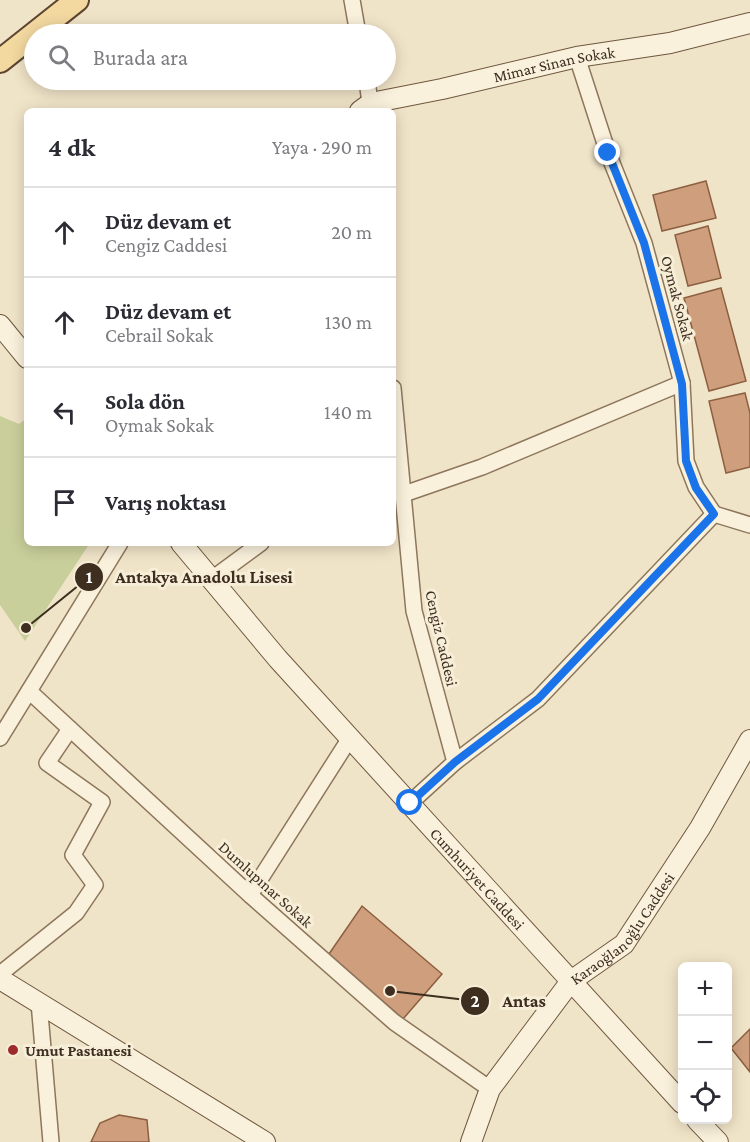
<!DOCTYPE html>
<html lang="tr">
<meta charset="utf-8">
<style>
body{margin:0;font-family:"Crimson Pro",serif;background:#f2f2f3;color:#2b2b33}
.controls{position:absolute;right:18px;bottom:18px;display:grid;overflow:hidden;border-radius:9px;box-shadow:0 3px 15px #0003}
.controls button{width:54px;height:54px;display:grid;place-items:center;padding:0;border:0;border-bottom:2px solid #e1e1e2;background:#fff;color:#2b2b33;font:30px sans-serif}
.stop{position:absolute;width:18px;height:18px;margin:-14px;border:4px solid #1a73e8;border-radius:50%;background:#fff}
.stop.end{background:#1a73e8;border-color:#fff;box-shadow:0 2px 6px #0008}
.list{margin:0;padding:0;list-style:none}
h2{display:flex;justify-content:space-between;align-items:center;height:78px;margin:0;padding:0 24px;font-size:26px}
h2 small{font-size:20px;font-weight:400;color:#7c7c81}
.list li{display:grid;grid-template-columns:39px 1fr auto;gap:18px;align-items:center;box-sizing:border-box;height:90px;padding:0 24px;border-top:2px solid #e1e1e2}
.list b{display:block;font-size:22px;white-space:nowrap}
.list p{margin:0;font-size:20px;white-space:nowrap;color:#7c7c81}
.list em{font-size:20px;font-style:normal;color:#7c7c81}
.icon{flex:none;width:33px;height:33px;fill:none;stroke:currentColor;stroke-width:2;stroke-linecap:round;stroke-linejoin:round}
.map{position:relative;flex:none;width:750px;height:1142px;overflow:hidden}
.search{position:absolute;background:#fff;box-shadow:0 3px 15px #0003;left:24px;top:24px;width:372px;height:66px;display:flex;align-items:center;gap:15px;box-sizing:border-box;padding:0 21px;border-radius:33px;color:#7c7c81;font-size:22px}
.panel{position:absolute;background:#fff;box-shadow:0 3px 15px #0003;left:24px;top:108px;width:372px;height:438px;border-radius:9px}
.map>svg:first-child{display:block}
.green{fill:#c9cf9b}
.building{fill:#cf9f7d;stroke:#8d5f41;stroke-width:1.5}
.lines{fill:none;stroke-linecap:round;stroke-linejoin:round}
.street-casing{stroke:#8d765c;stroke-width:18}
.secondary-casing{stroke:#6f573f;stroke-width:22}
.primary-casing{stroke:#5b4430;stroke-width:26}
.street{stroke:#faf1dc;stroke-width:15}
.secondary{stroke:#faf1dc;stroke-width:20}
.primary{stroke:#f3d9a0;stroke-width:22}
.route{stroke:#1a73e8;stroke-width:8}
.poi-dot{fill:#9e2a2b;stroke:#f7eed8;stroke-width:2}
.labels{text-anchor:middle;stroke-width:6;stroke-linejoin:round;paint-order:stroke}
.street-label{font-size:16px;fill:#3d2e20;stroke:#f7eed8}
.poi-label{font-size:16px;font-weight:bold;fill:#3d2e20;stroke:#f7eed8;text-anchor:start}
.leader{fill:none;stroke:#3d2e20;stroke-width:2}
.callout-dot{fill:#3d2e20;stroke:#f7eed8;stroke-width:2}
.mark-label{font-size:18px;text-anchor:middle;font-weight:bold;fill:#fff}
.callout-label{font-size:18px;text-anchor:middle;font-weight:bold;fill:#3d2e20;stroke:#f7eed8;stroke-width:6;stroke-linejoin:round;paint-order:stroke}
</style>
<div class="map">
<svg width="750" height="1142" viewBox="0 0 750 1142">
<rect width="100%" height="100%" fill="#f0e4c8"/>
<!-- green -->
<path class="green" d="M0,416L19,424L27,418V543H90L25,641L0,605Z"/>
<!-- building -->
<g class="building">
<path d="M706,181L716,218L662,231L653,195Z"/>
<path d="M708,226L721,278L688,286L675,235Z"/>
<path d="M721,288L746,381L709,391L684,298Z"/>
<path d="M745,393L750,413V467L726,473L709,401Z"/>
<path d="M362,906L442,974L403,1019L329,954Z"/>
<path d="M750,1029V1072L731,1048Z"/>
<path d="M119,1115L147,1120L149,1142H91L100,1123Z"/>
</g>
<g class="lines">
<defs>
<g id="street">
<path d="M352,0L358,34"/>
<path d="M577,57L608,153L644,243L682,383L686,461L696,487L714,514L750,525"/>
<path d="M367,80L371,111"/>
<path d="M393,388L414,611L455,762L410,803"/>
<path d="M404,494L482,467L682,383"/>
<path d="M212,579L261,543"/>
<path d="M29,691L250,895L394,1022L490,1089"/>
<path d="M0,738L120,543"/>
<path d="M455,762L538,699L714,514"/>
<path d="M250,895L350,738"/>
<path d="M0,974L76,913L95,885L73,855L102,802L47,763L70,729"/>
<path d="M39,1002L51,1142"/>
</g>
<g id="secondary">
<path id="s1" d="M360,111L371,103L442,89L577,57L670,43L750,23"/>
<path d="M0,325L27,358"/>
<path id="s2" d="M181,543L278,659L682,1103"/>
<path d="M0,979L265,1142"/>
<path d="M697,1120L718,1142"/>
<path id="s3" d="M471,1142L490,1089L571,981L624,944L700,828L750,740"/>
</g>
<path id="primary" d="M0,61L77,0"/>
</defs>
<!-- street casing -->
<use href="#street" class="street-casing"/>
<!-- secondary casing -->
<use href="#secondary" class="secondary-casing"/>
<!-- primary casing -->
<use href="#primary" class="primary-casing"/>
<!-- street -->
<use href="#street" class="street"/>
<!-- secondary -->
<use href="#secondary" class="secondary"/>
<!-- primary -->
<use href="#primary" class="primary"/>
</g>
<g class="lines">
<!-- route -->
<path class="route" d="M410,803L455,762L538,699L714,514L696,488L686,461L682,384L644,243L608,153"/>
</g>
<!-- markers -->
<circle class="poi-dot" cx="13" cy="1050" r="6"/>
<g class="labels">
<!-- street labels -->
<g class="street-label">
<text dy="6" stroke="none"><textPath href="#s1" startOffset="201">Mimar Sinan Sokak</textPath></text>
<text transform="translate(678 298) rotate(75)" y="6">Oymak Sokak</text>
<text transform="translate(442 638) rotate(77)" y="6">Cengiz Caddesi</text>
<text dy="6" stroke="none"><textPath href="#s2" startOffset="448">Cumhuriyet Caddesi</textPath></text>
<text transform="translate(266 884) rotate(42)" y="6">Dumlupınar Sokak</text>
<text dy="6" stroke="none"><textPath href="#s3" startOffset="266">Karaoğlanoğlu Caddesi</textPath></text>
</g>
<!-- poi labels -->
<g class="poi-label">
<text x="25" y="1056">Umut Pastanesi</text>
</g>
</g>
<!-- callouts -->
<path class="leader" d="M26 628L89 577M390 991L475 1001"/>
<g class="callout-dot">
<circle cx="26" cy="628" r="6"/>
<circle cx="390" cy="991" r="6"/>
<circle cx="89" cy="577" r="15"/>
<circle cx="475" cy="1001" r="15"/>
</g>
<g class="mark-label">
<text x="89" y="583">1</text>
<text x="475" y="1007">2</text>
</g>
<g class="callout-label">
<text x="204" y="583">Antakya Anadolu Lisesi</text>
<text x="524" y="1007">Antas</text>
</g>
</svg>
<div class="controls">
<button>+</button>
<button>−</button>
<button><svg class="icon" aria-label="locate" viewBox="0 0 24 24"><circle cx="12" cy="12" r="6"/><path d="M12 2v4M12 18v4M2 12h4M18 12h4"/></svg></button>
</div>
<div class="stop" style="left:410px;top:803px"></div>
<div class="stop end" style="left:608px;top:153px"></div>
<div class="search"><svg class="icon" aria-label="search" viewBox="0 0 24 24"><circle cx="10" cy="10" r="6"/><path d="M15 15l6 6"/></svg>Burada ara</div>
<section class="panel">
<h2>4 dk<small>Yaya · 290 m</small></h2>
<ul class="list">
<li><svg class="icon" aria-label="ahead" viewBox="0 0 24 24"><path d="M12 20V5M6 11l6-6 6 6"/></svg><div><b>Düz devam et</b><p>Cengiz Caddesi</p></div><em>20 m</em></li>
<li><svg class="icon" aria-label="ahead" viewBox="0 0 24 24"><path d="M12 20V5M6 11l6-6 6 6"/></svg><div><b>Düz devam et</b><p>Cebrail Sokak</p></div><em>130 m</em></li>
<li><svg class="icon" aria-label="left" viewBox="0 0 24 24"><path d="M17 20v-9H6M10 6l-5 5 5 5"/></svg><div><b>Sola dön</b><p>Oymak Sokak</p></div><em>140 m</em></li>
<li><svg class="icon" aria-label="arrive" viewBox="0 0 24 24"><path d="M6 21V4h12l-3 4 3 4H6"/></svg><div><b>Varış noktası</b></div></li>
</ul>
</section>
</div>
